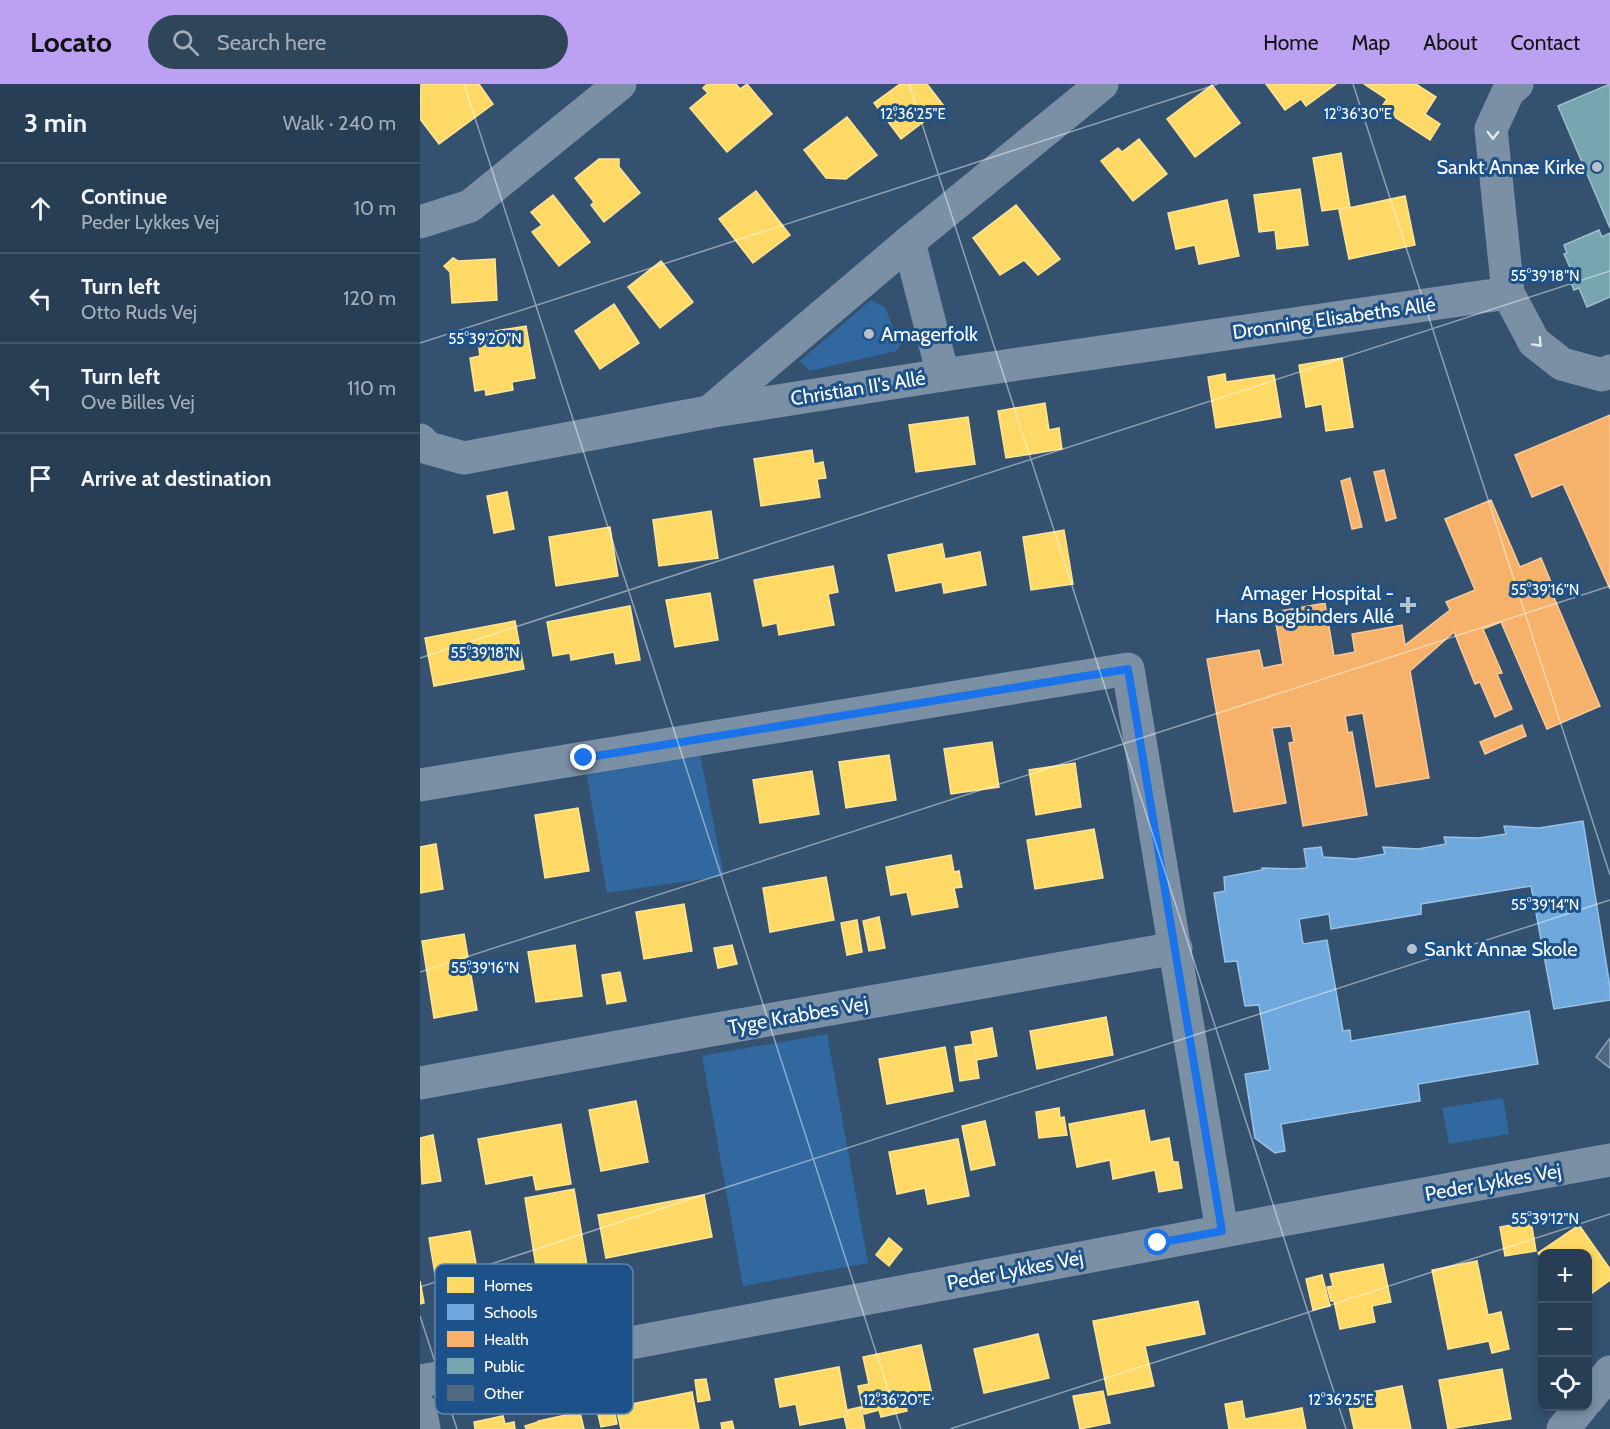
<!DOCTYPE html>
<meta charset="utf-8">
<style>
body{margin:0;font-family:Cabin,sans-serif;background:#2f455a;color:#f1f3f6}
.controls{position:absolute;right:18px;bottom:18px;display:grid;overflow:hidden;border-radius:12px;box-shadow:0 3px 9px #0003}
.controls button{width:54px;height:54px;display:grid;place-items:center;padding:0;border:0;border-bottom:2px solid #43576b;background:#273e54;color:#f1f3f6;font:30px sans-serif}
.stop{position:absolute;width:18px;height:18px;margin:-14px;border:4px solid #1a73e8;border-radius:50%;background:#fff}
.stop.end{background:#1a73e8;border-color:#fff;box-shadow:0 2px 6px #0008}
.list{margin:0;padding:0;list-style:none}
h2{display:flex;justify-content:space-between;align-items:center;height:78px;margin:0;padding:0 24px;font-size:26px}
h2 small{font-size:20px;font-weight:400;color:#a4aeb8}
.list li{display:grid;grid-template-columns:39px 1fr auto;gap:18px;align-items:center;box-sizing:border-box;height:90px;padding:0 24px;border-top:2px solid #43576b}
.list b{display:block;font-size:22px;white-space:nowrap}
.list p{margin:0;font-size:20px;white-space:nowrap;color:#a4aeb8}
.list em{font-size:20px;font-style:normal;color:#a4aeb8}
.icon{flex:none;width:33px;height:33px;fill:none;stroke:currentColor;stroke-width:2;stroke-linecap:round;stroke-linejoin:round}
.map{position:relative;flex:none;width:1190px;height:1345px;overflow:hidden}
header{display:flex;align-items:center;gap:36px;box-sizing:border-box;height:84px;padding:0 30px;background:#bca0f2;color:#111}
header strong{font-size:28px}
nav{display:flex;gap:33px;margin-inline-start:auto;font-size:21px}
.search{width:420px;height:54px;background:#2f455a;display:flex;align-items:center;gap:15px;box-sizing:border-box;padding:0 21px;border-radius:33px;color:#a4aeb8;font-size:22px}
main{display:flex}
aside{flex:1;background:#273e54}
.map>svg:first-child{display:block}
.green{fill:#30689f}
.homes{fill:#ffd966;stroke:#ffe494;stroke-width:1.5}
.schools{fill:#6fa8dc;stroke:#9ac2e6;stroke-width:1.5}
.health{fill:#f6b26b;stroke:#f9c997;stroke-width:1.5}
.public{fill:#76a5af;stroke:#9fc0c7;stroke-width:1.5}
.building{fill:#516980;stroke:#8fa1b3;stroke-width:1.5}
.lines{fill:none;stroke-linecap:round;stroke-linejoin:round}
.minor{stroke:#7b90a5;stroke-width:33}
.oneway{stroke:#e5e9ed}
.route{stroke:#1a73e8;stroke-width:8}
.ticks{fill:none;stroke:#fff;stroke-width:1.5;stroke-opacity:0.45}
.poi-dot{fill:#b8c2cd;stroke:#1c5289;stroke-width:2}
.labels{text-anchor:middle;stroke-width:6;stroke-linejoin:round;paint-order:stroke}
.poi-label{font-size:20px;fill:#fff;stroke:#1c5289;text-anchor:end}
.street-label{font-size:20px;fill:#fff;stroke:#1c5289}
.key{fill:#1c5289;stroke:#6086ac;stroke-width:1.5}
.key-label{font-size:16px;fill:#fff}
.ticks-label{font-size:15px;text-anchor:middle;fill:#fff;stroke:#1c5289;stroke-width:6;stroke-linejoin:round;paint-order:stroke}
</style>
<header>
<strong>Locato</strong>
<div class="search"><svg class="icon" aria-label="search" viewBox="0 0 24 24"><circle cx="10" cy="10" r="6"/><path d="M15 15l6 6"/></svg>Search here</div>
<nav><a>Home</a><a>Map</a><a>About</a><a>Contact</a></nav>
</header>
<main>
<aside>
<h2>3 min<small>Walk · 240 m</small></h2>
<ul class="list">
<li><svg class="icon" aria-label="ahead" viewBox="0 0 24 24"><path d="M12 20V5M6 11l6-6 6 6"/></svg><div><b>Continue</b><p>Peder Lykkes Vej</p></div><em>10 m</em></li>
<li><svg class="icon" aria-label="left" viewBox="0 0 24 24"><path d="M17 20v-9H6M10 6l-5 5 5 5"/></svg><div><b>Turn left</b><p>Otto Ruds Vej</p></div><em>120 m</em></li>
<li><svg class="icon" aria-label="left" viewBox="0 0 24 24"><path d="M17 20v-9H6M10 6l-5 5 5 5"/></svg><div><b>Turn left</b><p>Ove Billes Vej</p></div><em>110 m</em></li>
<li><svg class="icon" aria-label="arrive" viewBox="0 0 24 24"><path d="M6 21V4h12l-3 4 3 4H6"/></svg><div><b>Arrive at destination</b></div></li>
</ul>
</aside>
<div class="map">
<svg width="1190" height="1345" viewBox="0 0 1190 1345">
<rect width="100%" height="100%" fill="#345270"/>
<!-- green -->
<g class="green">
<path d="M451,216L465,223L474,247L483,257L476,267L389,287L380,277Z"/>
<path d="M279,666L304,792L187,809L165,682Z"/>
<path d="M407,950L448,1179L323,1202L282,972Z"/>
<path d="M1083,1014L1089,1050L1029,1060L1022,1024Z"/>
</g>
<!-- homes -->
<g class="homes">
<path d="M1,0H59L73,20L19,60L0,35Z"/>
<path d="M287,0H316L320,5L327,0L352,30L307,68L270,24L288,9L283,4Z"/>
<path d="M480,0H507L524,22L481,55L454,19Z"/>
<path d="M846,0H916L886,22L881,15L865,26Z"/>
<path d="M944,0H996L1016,13L1005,30L1020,40L1010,56L961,24L967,15Z"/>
<path d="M792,1L820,39L775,73L747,35Z"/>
<path d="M427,33L457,71L426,95L406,94L384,66Z"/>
<path d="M719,55L747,90L713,117L681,77L698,64L702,68Z"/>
<path d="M921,69L930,123L902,127L893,74Z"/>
<path d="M179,75H199V83L220,109L184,138L171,121L174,118L155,94Z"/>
<path d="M880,105L888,161L857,165L855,146L839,148L834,111Z"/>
<path d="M336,107L370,151L333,179L299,135Z"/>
<path d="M133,111L170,158L139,182L112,148L122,141L111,128Z"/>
<path d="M985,112L995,161L929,175L919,126Z"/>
<path d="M807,116L819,172L779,180L775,161L756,165L748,129Z"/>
<path d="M596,121L640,175L618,191L604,176L580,191L553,154Z"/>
<path d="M33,174L38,177L75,175L77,216L32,219L30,188L24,182Z"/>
<path d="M241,177L273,218L240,244L208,203Z"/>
<path d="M194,220L219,259L180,285L155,247Z"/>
<path d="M106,242L115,294L92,298L93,306L66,311L65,305L55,307L50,274L60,272L57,250Z"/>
<path d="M922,274L933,343L906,347L902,320L886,323L879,281Z"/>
<path d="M805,290L806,298L854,291L861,333L796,344L788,293Z"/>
<path d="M625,319L629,346L639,344L642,365L586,374L578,327Z"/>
<path d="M548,333L555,380L496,388L489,341Z"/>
<path d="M392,366L394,380L403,378L406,394L397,395L400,413L341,422L334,375Z"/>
<path d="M87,408L94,445L74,449L67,412Z"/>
<path d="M291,427L298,474L239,482L233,436Z"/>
<path d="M190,443L198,492L136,502L129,453Z"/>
<path d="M644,446L653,500L611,506L603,453Z"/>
<path d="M522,460L525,475L560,468L566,501L524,509L522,498L476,507L468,471Z"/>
<path d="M413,482L418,508L408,510L414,541L359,551L357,539L343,542L334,496Z"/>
<path d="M290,509L298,556L255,563L246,516Z"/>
<path d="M210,522L220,576L196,580L194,568L151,576L150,569L133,572L127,538Z"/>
<path d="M95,537L104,585L14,602L5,554Z"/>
<path d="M572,658L579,703L531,710L524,665Z"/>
<path d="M469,671L476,716L426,724L419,678Z"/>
<path d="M655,679L661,723L616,731L609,686Z"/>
<path d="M392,687L399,730L340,739L333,696Z"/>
<path d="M158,724L169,787L125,794L115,731Z"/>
<path d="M674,745L683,794L615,805L607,756Z"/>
<path d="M16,760L23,805L0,809V763Z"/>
<path d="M531,771L534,788L539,787L542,803L534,804L538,823L492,831L487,808L471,811L466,783Z"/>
<path d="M406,793L414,836L350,848L343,804Z"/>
<path d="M264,820L272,867L224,875L216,828Z"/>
<path d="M459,833L465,864L449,867L443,837Z"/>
<path d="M437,836L442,868L427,871L421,839Z"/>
<path d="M44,850L57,926L14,934L2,857Z"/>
<path d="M155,861L162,912L116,918L108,868Z"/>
<path d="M312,861L317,880L298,884L294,864Z"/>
<path d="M200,888L206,917L187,920L182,891Z"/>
<path d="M686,933L693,971L617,985L610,947Z"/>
<path d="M572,944L577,972L556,976L551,948Z"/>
<path d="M554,960L559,994L540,997L535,963Z"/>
<path d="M525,963L533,1007L467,1020L459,975Z"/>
<path d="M216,1017L228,1078L181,1087L169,1026Z"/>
<path d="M639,1024L640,1034L644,1033L647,1051L619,1054L616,1028Z"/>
<path d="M724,1026L730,1058L749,1054L753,1078H758L762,1104L739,1108L735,1086L693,1095L690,1076L657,1083L649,1040Z"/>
<path d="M565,1037L575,1081L551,1086L542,1042Z"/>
<path d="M141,1040L151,1100L116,1106L113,1091L66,1100L58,1055Z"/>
<path d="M13,1051L21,1097L2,1100L0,1054Z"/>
<path d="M538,1055L549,1112L508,1120L505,1104L477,1110L469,1068Z"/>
<path d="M154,1105L170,1199L179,1198L185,1237L162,1241L155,1200L120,1207L105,1114Z"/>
<path d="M284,1111L292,1153L186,1174L178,1131Z"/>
<path d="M1111,1137L1116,1167L1085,1172L1080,1143Z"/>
<path d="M1159,1141L1190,1185V1196L1168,1212V1170H1122V1175L1118,1169Z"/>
<path d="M50,1147L61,1207L19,1214L9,1154Z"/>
<path d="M469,1154L482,1165L469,1182L456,1171Z"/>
<path d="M1057,1177L1068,1231L1081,1228L1089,1265L1072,1269L1069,1257L1028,1265L1012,1186Z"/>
<path d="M963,1180L971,1218L952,1222L955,1238L920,1245L914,1217H911L907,1203L913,1202L910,1190Z"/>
<path d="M902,1191L910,1222L893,1226L886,1195Z"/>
<path d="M0,1197L4,1219L0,1220Z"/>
<path d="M778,1217L785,1250L725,1262L734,1302L688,1311L673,1237Z"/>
<path d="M618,1250L629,1294L564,1309L554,1265Z"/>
<path d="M501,1261L513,1315L486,1321L487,1327L461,1333L459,1326L444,1330L438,1302L449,1300L443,1273Z"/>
<path d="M419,1283L428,1332L380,1341L376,1320L360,1323L355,1295Z"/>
<path d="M1082,1285L1091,1335L1028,1345L1019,1296Z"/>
<path d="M286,1295L290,1316L278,1318L275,1296Z"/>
<path d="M982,1302L991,1345H934L927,1313Z"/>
<path d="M683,1307L690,1339L660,1345L653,1312Z"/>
<path d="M272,1308L279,1345H201L196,1323Z"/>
<path d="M192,1313L197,1340L181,1343L175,1317Z"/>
<path d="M822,1317L825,1335L882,1324L886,1345H809L805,1320Z"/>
<path d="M441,1323L445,1345H427L424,1332H428L427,1326Z"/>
<path d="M160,1328L164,1345H106L105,1342L118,1338V1337Z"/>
<path d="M83,1332L85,1340L94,1338L95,1345H55L54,1338Z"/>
<path d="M312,1337L314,1345H302L301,1339Z"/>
</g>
<!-- schools -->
<path class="schools" d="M1163,737L1190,903V916L1134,925L1111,802L1001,820V830L911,845L909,830L879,835L883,860L907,856L923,947L930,946L931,957L1109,927L1118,980L998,1000L1000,1017L861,1040L865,1067L855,1069L835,1054L825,990L850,986L839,921L825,922L817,877L805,878L794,809L805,807L804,793L842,786V784L875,785L887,784L884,765L901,763L903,773L935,775L965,770L963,763L998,765L1026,760L1024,753L1059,754L1086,750L1084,742L1119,744Z"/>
<!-- health -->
<g class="health">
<path d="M1190,331V505L1143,400L1112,413L1095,371Z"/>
<path d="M964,386L976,434L966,437L954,388Z"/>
<path d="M930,394L942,443L932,445L921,397Z"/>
<path d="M1071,416L1100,483L1121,474L1133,503L1130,504L1180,622L1127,645L1081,538L1063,545L1082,589L1077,590L1092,625L1075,633L1060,598L1055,600L1034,548L990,587L1009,694L956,703L943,629L925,632L928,649L932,648L947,731L883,742L869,659L874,658L871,642L852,644L866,719L814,728L787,575L839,566L843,584L863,580L854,528L905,519L914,572L935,568L932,550L982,541L985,561L1030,526L1026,518L1055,506L1025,435Z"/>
<path d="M1102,641L1106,652L1065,670L1060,658Z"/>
</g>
<!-- public -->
<g class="public">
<path d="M1190,0V144L1138,22Z"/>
<path d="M1179,146L1182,153L1190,149V213L1167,223L1159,204L1154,206L1147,190L1152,188L1144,170L1147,169L1144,161Z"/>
</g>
<!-- building -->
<path class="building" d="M1190,954V984L1176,973Z"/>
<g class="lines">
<!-- minor -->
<g class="minor">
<path d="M1097,0L1088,8L1071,45L1088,209L1114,258L1142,280L1182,291L1190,287"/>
<path d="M0,138L50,122L200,0"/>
<path d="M523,291L1088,209"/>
<path d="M289,328L489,158L682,0"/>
<path d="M0,356L8,364L44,374L288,328L523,291L489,158"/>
<path d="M0,701L708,585L802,1147"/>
<path d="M0,999L269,950L756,864"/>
<path d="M0,1297L78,1284L862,1136L1190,1076"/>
<path d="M1168,1315L1190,1288"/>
<path d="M0,1324L4,1345"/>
<path d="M1143,1345L1162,1322"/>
</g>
</g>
<!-- one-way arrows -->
<defs><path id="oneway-chevron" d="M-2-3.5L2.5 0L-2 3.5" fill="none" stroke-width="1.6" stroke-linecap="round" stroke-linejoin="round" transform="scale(1.5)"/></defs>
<g class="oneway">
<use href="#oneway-chevron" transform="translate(1073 51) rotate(91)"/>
<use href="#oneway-chevron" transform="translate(1118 259) rotate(47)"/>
</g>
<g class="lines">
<!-- route -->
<path class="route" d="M164,674L708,585L802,1147L738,1159"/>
</g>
<!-- ticks -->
<path class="ticks" d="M44,0L481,1345M489,0L926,1345M933,0L1190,791M0,259L798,0M0,574L1190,187M0,888L1190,502M0,1203L1190,816M0,1232L37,1345M530,1345L1190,1130"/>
<!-- markers -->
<g class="poi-dot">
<circle cx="1177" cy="83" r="6"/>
<circle cx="449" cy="250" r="6"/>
<path d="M985 512h6v6h6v6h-6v6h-6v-6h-6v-6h6z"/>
<circle cx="992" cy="865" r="6"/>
</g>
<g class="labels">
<!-- poi labels -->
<g class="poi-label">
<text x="1165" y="90">Sankt Annæ Kirke</text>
<text x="461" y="257" text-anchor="start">Amagerfolk</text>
<text x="974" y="516">Amager Hospital -<tspan x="974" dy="23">Hans Bogbinders Allé</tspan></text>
<text x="1004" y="872" text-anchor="start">Sankt Annæ Skole</text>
</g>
<!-- street labels -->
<g class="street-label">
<text transform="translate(914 234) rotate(-8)" y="7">Dronning Elisabeths Allé</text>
<text transform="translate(438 304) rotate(-9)" y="7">Christian II's Allé</text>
<text transform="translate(378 931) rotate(-10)" y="7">Tyge Krabbes Vej</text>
<text transform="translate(1073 1098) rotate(-10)" y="7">Peder Lykkes Vej</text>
<text transform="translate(595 1186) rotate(-11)" y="7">Peder Lykkes Vej</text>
</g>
</g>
<!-- legend -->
<rect x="15" y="1180" width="198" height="150" rx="9" class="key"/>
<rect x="27" y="1193" width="27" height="16" fill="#ffd966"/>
<rect x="27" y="1220" width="27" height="16" fill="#6fa8dc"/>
<rect x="27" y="1247" width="27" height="16" fill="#f6b26b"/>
<rect x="27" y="1274" width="27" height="16" fill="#76a5af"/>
<rect x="27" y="1301" width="27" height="16" fill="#516980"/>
<g class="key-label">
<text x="64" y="1207">Homes</text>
<text x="64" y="1234">Schools</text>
<text x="64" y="1261">Health</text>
<text x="64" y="1288">Public</text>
<text x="64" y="1315">Other</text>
</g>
<g class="ticks-label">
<text x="493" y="35">12°36'25"E</text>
<text x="938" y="35">12°36'30"E</text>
<text x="1125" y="197">55°39'18"N</text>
<text x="65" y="260">55°39'20"N</text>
<text x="1125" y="511">55°39'16"N</text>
<text x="65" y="574">55°39'18"N</text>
<text x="1125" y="826">55°39'14"N</text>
<text x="65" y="889">55°39'16"N</text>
<text x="1125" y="1140">55°39'12"N</text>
<text x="477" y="1321">12°36'20"E</text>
<text x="921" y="1321">12°36'25"E</text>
</g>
</svg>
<div class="controls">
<button>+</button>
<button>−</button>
<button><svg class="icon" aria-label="locate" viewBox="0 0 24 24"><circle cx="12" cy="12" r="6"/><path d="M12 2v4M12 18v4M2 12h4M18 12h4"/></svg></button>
</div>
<div class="stop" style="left:738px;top:1159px"></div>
<div class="stop end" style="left:164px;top:674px"></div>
</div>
</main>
